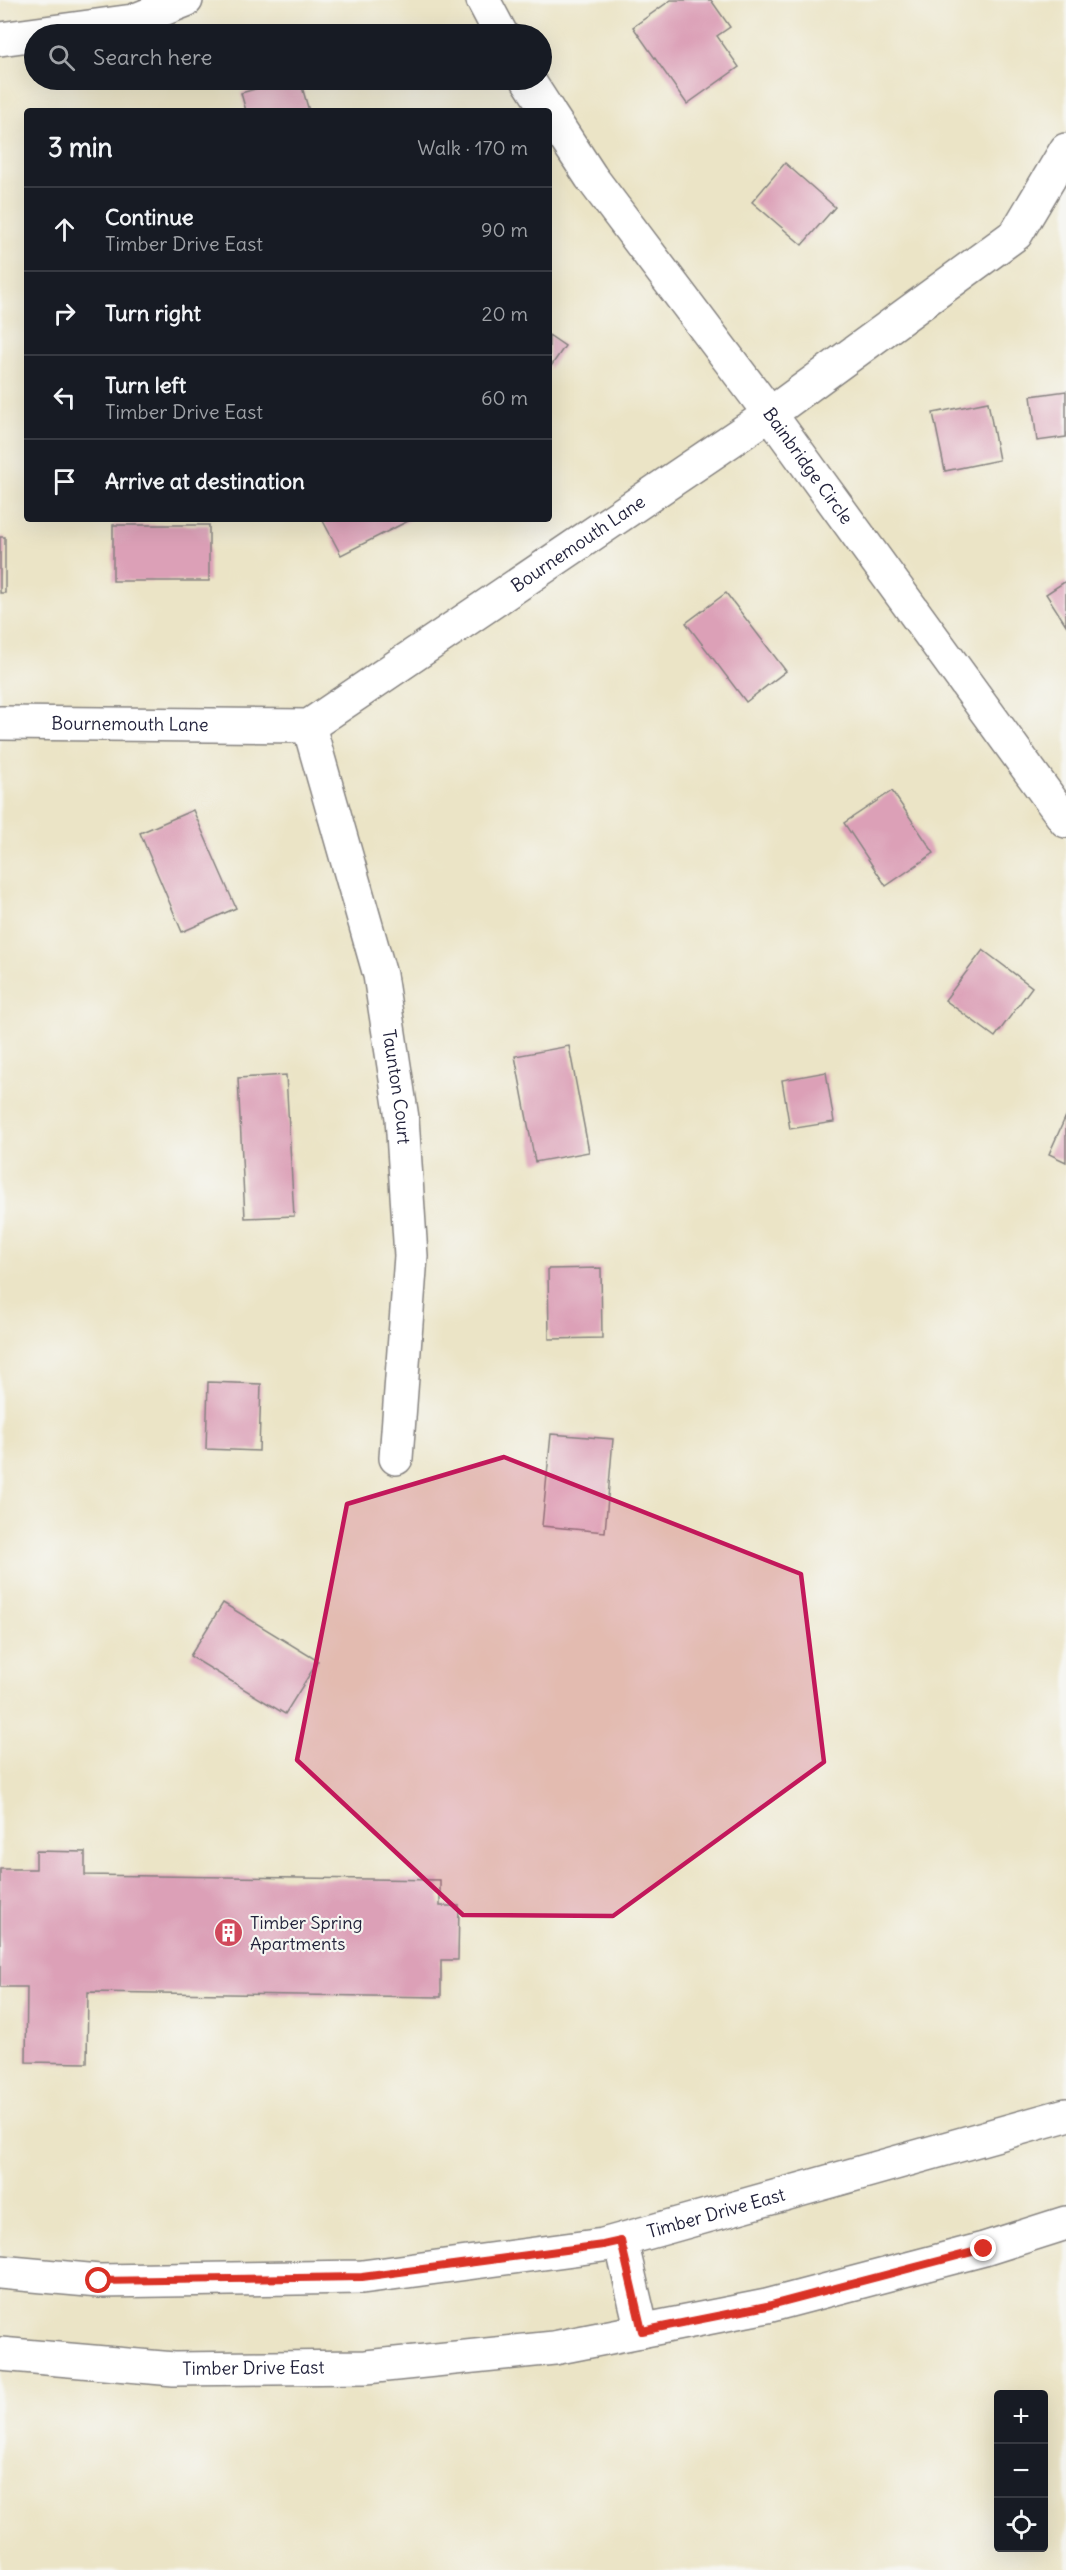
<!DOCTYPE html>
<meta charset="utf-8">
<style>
body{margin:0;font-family:Delius,sans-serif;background:#242831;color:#f1f3f6}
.controls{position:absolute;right:18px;bottom:18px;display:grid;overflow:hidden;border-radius:6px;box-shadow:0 6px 24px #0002}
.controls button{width:54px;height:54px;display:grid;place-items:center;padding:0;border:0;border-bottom:2px solid #363941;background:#171b24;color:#f1f3f6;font:30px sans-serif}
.stop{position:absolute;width:18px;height:18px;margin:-14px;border:4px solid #d93025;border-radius:50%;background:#fff}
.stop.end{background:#d93025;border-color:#fff;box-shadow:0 2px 6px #0008}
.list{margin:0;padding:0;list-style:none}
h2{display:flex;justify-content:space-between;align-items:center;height:78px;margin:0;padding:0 24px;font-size:26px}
h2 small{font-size:20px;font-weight:400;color:#9ea1a6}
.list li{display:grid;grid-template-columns:39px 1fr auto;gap:18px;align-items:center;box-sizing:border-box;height:84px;padding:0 24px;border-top:2px solid #363941}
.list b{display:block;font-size:22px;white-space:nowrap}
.list p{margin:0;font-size:20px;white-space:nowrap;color:#9ea1a6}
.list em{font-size:20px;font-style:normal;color:#9ea1a6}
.icon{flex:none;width:33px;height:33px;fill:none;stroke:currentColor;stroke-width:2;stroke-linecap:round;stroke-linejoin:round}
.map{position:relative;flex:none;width:1066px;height:2570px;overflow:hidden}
.search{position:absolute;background:#171b24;box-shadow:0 6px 24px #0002;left:24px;top:24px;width:528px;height:66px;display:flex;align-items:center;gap:15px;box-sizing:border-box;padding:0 21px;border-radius:33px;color:#9ea1a6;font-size:22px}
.panel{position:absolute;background:#171b24;box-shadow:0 6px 24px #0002;left:24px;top:108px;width:528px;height:414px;border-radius:6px}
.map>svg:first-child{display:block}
.building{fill:#dca0b7}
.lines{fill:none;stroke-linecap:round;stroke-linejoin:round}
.street-casing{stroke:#868380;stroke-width:36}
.secondary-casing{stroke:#868380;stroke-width:36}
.street{stroke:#fff;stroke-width:33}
.secondary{stroke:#fff;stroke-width:33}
.route{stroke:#d93025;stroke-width:8}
.marked{fill:#c2185b;fill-opacity:0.2;stroke:#c2185b;stroke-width:4.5;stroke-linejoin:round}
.labels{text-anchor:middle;stroke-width:4.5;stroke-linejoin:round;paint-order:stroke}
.street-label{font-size:18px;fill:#22223b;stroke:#f6f6f2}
.poi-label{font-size:18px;fill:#22223b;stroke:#f6f6f2;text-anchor:start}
</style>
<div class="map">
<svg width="1066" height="2570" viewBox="0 0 1066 2570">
<rect width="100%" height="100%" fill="#f6f6f2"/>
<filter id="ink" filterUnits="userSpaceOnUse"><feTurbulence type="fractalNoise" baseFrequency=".0167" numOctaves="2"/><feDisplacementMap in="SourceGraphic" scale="12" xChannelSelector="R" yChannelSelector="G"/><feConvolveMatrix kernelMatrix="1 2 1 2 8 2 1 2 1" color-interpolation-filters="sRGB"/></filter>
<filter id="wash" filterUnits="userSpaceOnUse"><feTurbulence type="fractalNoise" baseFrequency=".008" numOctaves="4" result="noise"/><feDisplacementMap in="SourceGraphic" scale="24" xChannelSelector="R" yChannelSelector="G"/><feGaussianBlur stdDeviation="1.35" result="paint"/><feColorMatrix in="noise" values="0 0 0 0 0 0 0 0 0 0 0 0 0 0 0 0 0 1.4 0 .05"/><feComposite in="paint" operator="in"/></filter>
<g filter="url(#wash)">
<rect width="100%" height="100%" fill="#ebe4c6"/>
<g id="blocks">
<!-- building -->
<g class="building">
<path d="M671,0H711L730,27L717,36L739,67L687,104L633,27Z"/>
<path d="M287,80H300L309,111H246L241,93Z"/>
<path d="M785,163L835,207L802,245L752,202Z"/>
<path d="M549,335L565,346L549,369Z"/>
<path d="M1066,391V437L1037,441L1031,396Z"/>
<path d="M988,402L999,460L945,471L933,413Z"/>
<path d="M322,519H412L341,555Z"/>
<rect x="113" y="525" width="96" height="56"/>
<rect x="0" y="537" width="5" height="56"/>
<path d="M1066,581V625L1046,594Z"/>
<path d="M726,593L786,671L746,702L686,623Z"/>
<path d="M892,791L934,853L886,886L844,823Z"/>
<path d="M193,810L236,908L182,932L140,833Z"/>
<path d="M983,950L1032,987L995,1037L945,1000Z"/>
<path d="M569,1046L589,1152L535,1162L515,1056Z"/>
<path d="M826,1072L834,1122L790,1129L782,1080Z"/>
<path d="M286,1075L294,1216L245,1218L238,1078Z"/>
<path d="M1066,1116V1162L1049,1154Z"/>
<path d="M601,1268L602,1338L549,1339L548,1269Z"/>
<path d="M208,1382L261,1384L259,1451L206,1449Z"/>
<path d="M551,1434L613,1439L605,1532L542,1526Z"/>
<path d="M223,1603L318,1661L285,1714L190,1656Z"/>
<path d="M36,1851L85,1852V1875L440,1880V1906H459L458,1960H441V1997L88,1992L87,2063L26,2062L27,1987H0V1869H36Z"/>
</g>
</g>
</g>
<g filter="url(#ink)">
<use href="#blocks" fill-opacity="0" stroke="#868380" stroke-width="1.5"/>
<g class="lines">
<defs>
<g id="street">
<path d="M483,0L501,34"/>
<path d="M0,39L133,21L186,0"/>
<path d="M528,80L548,111"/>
<path id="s1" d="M549,113L591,177L770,414L1066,821"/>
<path id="s2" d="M0,723L309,726L770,414L1016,234L1066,150"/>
<path id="s3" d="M309,726L380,975L402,1118L411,1256L396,1458"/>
</g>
<g id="secondary">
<path d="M621,2241L642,2331"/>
<path id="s4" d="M0,2272L99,2281L362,2277L603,2245L1066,2115"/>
<path id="s5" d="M0,2354L174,2369L366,2367L554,2348L767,2306L984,2249L1066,2223"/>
</g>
</defs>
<!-- street casing -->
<use href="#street" class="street-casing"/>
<!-- secondary casing -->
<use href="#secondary" class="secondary-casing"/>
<!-- street -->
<use href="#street" class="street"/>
<!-- secondary -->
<use href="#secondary" class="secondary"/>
</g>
</g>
<g class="lines" filter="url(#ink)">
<!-- route -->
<path class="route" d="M99,2281L362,2277L603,2245L621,2241L642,2331L767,2306L984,2249"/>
</g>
<!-- marked area -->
<path class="marked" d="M504,1457L801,1574L824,1762L613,1916L463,1915L297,1760L347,1504Z"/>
<!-- icons -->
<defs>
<symbol id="building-disc" viewBox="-11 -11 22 22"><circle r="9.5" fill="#d1495b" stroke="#f6f6f2"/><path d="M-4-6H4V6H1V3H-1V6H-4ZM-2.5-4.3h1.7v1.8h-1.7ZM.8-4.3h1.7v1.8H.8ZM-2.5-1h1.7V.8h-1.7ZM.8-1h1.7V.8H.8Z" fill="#fff"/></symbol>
</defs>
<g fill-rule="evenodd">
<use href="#building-disc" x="212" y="1916" width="33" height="33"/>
</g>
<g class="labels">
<!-- street labels -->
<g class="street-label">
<text dy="6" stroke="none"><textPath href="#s1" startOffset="438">Bainbridge Circle</textPath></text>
<text dy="6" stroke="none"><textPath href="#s2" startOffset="634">Bournemouth Lane</textPath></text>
<text dy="6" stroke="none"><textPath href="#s2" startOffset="130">Bournemouth Lane</textPath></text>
<text dy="6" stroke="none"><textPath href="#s3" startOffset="372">Taunton Court</textPath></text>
<text dy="6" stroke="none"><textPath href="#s4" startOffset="723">Timber Drive East</textPath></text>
<text dy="6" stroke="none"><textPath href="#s5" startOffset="254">Timber Drive East</textPath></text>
</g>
<!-- poi labels -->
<g class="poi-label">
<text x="250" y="1929">Timber Spring<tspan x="250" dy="21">Apartments</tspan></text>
</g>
</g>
</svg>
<div class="controls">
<button>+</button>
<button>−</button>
<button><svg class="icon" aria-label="locate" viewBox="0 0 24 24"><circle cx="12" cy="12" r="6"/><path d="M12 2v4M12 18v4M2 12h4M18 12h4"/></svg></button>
</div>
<div class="stop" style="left:99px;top:2281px"></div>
<div class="stop end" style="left:984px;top:2249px"></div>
<div class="search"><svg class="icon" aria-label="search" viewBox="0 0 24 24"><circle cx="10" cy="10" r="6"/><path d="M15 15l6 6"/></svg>Search here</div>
<section class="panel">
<h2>3 min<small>Walk · 170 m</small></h2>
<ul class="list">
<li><svg class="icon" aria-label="ahead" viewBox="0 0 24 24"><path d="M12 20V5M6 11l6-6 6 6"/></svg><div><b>Continue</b><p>Timber Drive East</p></div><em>90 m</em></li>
<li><svg class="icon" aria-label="right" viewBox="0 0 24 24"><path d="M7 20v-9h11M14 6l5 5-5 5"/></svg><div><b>Turn right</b></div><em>20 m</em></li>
<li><svg class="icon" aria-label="left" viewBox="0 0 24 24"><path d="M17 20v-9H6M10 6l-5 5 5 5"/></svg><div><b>Turn left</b><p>Timber Drive East</p></div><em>60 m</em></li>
<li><svg class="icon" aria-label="arrive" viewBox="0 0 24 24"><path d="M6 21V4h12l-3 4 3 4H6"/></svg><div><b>Arrive at destination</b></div></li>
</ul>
</section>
</div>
